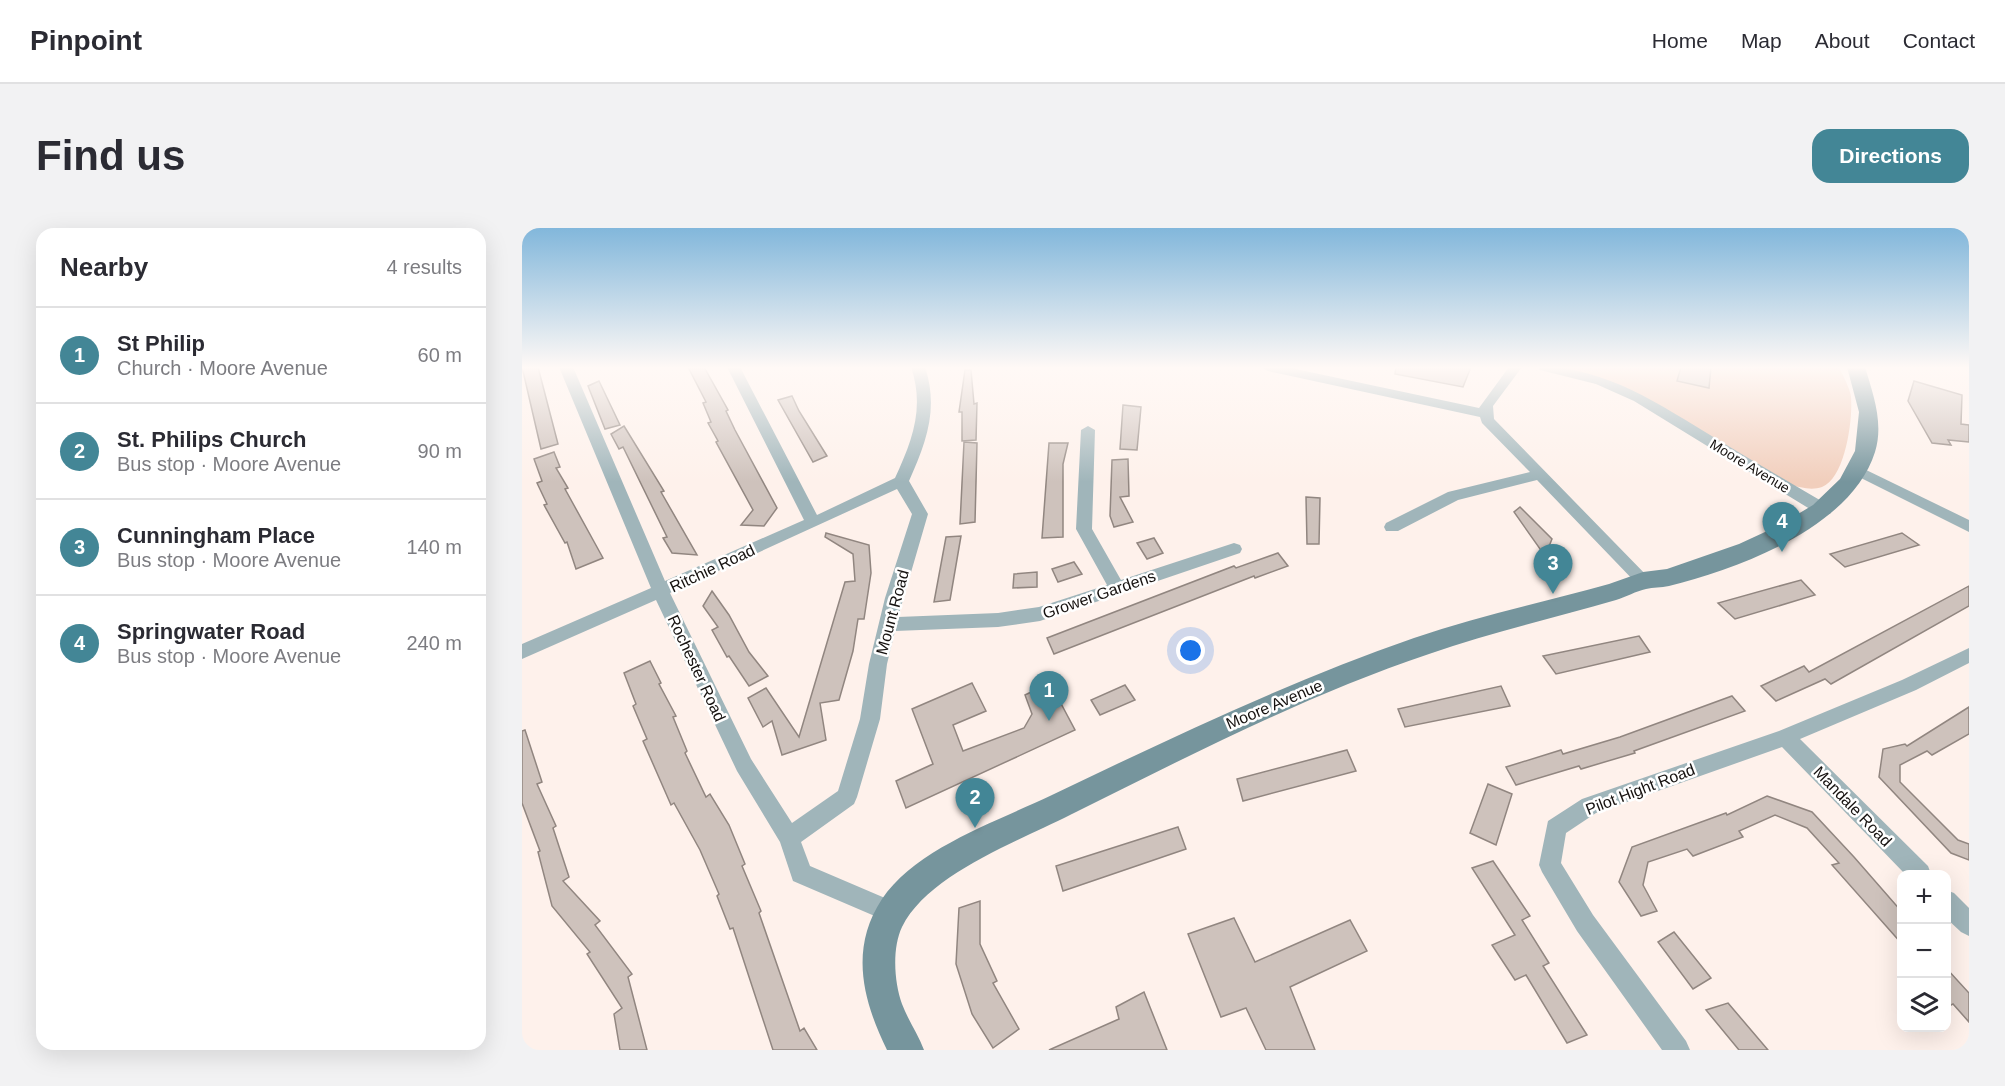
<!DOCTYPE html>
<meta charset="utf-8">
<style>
body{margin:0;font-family:Arial,sans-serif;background:#f2f2f3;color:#2b2b33}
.controls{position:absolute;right:18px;bottom:18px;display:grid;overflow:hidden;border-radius:12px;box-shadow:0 6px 24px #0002}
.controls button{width:54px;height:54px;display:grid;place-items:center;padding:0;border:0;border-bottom:2px solid #e1e1e2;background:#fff;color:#2b2b33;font:30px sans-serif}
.you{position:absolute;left:669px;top:423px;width:21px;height:21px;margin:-15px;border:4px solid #fff;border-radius:50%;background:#1a73e8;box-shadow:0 0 0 9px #1a73e833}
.badge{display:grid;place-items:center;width:39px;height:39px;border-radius:50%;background:#438696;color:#fff;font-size:20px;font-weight:700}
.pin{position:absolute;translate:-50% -50px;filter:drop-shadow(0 2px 3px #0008)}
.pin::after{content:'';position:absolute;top:32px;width:21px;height:18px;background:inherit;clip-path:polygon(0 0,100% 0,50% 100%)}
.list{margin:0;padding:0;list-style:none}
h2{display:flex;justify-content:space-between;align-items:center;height:78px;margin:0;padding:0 24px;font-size:26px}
h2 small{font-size:20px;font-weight:400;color:#7c7c81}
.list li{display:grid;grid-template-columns:39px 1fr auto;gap:18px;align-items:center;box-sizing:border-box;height:96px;padding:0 24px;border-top:2px solid #e1e1e2}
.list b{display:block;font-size:22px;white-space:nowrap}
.list p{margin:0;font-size:20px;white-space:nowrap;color:#7c7c81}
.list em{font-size:20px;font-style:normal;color:#7c7c81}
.icon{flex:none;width:33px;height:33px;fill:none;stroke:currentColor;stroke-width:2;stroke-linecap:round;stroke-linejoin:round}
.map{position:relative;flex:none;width:1447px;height:822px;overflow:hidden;border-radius:18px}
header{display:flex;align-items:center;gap:36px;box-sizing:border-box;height:84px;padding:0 30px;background:#fff;border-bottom:2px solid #e1e1e2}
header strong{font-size:28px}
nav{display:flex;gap:33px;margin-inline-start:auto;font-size:21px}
.intro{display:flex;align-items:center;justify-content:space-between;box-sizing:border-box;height:144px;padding:0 36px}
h1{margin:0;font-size:42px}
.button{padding:15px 27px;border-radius:18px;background:#438696;color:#fff;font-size:21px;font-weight:700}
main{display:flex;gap:36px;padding:0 36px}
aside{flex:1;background:#fff;border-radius:18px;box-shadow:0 6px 24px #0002}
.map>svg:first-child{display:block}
.green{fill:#f1cebc}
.building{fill:#cec2bc;stroke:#918680;stroke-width:1.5}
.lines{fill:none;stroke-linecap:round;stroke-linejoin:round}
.street{fill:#a0b5ba;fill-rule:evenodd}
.secondary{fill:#76959d;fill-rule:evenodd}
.labels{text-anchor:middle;stroke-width:5;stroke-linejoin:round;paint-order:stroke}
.far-street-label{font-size:14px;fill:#15110f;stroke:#fff}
.street-label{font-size:16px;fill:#15110f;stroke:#fff}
</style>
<header>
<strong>Pinpoint</strong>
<nav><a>Home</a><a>Map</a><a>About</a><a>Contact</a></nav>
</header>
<div class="intro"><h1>Find us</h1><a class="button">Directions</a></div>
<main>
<aside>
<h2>Nearby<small>4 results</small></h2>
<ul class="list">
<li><span class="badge">1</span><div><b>St Philip</b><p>Church · Moore Avenue</p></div><em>60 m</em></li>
<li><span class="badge">2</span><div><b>St. Philips Church</b><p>Bus stop · Moore Avenue</p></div><em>90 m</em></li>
<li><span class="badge">3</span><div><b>Cunningham Place</b><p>Bus stop · Moore Avenue</p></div><em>140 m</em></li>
<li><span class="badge">4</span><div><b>Springwater Road</b><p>Bus stop · Moore Avenue</p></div><em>240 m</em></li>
</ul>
</aside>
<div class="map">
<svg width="1447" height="822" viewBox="0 0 1447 822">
<rect width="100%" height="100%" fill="#fef1eb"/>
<!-- green -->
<path class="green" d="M1023,139H1317C1321,148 1328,160 1329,169C1331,192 1323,250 1300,259C1289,263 1278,259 1268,257L1117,170Z"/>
<!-- building -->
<g class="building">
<path d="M0,139H16L36,216L19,221Z"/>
<path d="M166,139H182L206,182L204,183L213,202L255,280L242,298L219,297L231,282L194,214L196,213L186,195L189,194L181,175L184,174Z"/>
<path d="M874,139H949L941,159L873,146Z"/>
<path d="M1159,139H1189L1187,160L1155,153Z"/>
<path d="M443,142H449L452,176L455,175L454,212L440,213V184H437Z"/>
<path d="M77,153L98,197L83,201L66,158Z"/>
<path d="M1392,153L1440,167L1439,196L1447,197V214L1426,212L1429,217L1410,215L1386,173Z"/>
<path d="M270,168L277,183L305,228L291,234L256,172Z"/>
<path d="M601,177L619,179L615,222L598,221Z"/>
<path d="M102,198L142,263L139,264L175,327L150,325L141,310L145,309L101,219L97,221L89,206Z"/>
<path d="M442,214L455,215L453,294L438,296Z"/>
<path d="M527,215H546L541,236V309L520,310Z"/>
<path d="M32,224L38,239L34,240L46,260L43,261L81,330L54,341L45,314L43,315L22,277L25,276L15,255L20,253L12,231Z"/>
<path d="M606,231L607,268L598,269L611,294L592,299L588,288L590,232Z"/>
<path d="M784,269L798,270L797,316H785Z"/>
<path d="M998,279L1030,311L1023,328L992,284Z"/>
<path d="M304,305L347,317L349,345L342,391H336L331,423L317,472L298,475L304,512L260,527L250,493L241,499L226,470L244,460L277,509L323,354L333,353L331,326L303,309Z"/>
<path d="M1380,305L1397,317L1323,339L1308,326Z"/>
<path d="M439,308L428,372L412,374L424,309Z"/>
<path d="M632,310L641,325L625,331L615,315Z"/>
<path d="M756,325L766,338L733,350L732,348L532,426L525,410L712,338L714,340Z"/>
<path d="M552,334L560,346L536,354L530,341Z"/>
<path d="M515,344V359L491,360L492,346Z"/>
<path d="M1279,352L1293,367L1213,391L1196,375Z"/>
<path d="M1447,358V378L1309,456L1303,451L1254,473L1239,458L1282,438L1287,444Z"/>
<path d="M190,363L207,387L227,424L246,448L227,458L207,428L205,429L190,402L196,399L181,378Z"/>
<path d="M1117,408L1128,424L1034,446L1021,428Z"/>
<path d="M128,433L139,455L137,456L154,488L151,489L165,523L163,525L184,569L188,566L207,597L223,636L220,638L239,683L237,685L278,803L282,800L295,822H251L211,700L208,701L195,668L197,666L178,622L152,575L149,577L121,513L125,511L111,478L114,476L102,445Z"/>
<path d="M450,455L464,483L431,497L441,523L502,500L510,486L503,467L528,455L553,502L384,580L374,553L411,536L390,481Z"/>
<path d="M603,457L613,472L578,487L569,472Z"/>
<path d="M979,458L988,478L883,499L876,481Z"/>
<path d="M1210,468L1223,483L1112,523L1113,525L1059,541L1057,538L994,557L984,539L1039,522L1041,526L1098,509Z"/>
<path d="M1447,479V506L1410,527L1405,523L1378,537V554L1436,612L1447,616V632L1429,625L1357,549L1361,521L1383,516L1385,518Z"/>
<path d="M3,502L20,554L15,556L34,598L31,600L47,649L41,653L78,693L73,697L110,746L106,749L125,822H98L92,786L100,780L65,726L68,724L30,678L16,624L18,623L0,575V503Z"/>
<path d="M825,522L834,543L721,573L715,551Z"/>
<path d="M966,556L990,566L974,617L948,605Z"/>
<path d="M1245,568L1290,584L1332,629L1380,684V716L1310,637L1317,635L1285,600L1253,587L1217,603L1221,609L1171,628L1165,621L1126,634L1121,657L1135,683L1119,688L1097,654L1110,619L1204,585L1205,587Z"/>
<path d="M656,599L664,621L541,663L534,638Z"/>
<path d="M971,633L1008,688L1000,692L1027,735L1021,738L1065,807L1045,815L1004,747L993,752L970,717L993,707L950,640Z"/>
<path d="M458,673V716L475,753L471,755L497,801L471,820L450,786L434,736L437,680Z"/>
<path d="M712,690L733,734L828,692L845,723L768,759L793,822H744L724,780L699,789L666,706Z"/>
<path d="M1152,704L1189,750L1171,761L1136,714Z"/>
<path d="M1425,741L1447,765V794L1431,776L1425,779Z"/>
<path d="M622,764L645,822H527L597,791L594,779Z"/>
<path d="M1206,775L1246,822H1217L1184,782Z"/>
</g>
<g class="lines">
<!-- street -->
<g class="street">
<path d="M37,139H51L143,353L282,292L205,139H218L295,287L373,250C390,213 403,180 389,139H403C417,181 404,215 387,253L406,286L376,389L476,385L517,379L585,357L554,301L559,202L566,198L573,202L570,301L599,352L712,315L718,317L720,321L718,325L518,393L476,399L373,403L365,436L358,491L335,569L332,576L279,614L288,638L377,676L380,684L377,692L369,695L271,653L258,614L215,543L134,372L0,431V416L129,360ZM375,261L390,286L363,370L347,436L338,491L316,563L270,595L229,531L148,365Z"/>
<path d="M739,139H764L957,180L987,139H1000L971,178L972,191L1130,353L1128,357L1122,359L1116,357L1015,252L936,272L876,303H864L862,299L864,295L926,264L1008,244L960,195L958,189L746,143Z"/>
<path d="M1016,139C1083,138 1138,177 1193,210C1231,233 1269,255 1308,278L1310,282L1308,286H1296L1112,173L1074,156L1018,142Z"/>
<path d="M1336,238L1447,292V304L1331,246L1329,243Z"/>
<path d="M1447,420V435L1394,462L1278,511L1406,638L1409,646H1383L1260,519L1074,585L1044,605L1039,635L1071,687L1164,813L1168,822H1140L1055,703L1020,644L1017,637L1026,593L1060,571L1257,503L1380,452Z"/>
<path d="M1424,662L1432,665L1447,680V708L1439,704L1424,690Z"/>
</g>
<!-- secondary -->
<path class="secondary" d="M1325,139H1343C1351,166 1362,195 1353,224C1329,300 1217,340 1147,358C1139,360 1131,359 1124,361C1114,363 1104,369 1094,372C1032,390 968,405 907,426C782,468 665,529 548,587C497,613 406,646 380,699C370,720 372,754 380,776C386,792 396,806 402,822H365C341,773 327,721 360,671C394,620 476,593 530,567C649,510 768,453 892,410C956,388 1023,374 1087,356L1121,344L1145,341L1217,316L1256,298L1291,277L1318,251L1333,223L1337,184Z"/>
</g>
<!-- sky -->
<linearGradient id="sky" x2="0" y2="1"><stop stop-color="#82b7db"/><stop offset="0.55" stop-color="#fff9f6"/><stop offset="1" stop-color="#fff9f6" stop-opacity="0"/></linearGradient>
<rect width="1447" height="254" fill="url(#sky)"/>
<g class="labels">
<!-- far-street labels -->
<g class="far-street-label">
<text transform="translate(1228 238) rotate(31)" y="5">Moore Avenue</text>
</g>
<!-- street labels -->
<g class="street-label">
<text transform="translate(190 340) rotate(-25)" y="6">Ritchie Road</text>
<text transform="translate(577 366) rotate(-19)" y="6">Grower Gardens</text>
<text transform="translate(370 384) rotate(-75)" y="6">Mount Road</text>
<text transform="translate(175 440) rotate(65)" y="6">Rochester Road</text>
<text transform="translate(752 476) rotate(-23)" y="6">Moore Avenue</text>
<text transform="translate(1118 561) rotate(-21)" y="6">Pilot Hight Road</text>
<text transform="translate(1331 578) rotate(46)" y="6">Mandale Road</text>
</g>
</g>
</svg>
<div class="controls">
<button>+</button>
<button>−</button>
<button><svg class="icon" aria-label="layers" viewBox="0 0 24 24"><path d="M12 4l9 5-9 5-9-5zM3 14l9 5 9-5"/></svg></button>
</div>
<div class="you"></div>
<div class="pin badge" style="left:527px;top:493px">1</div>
<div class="pin badge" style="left:453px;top:600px">2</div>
<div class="pin badge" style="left:1031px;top:366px">3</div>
<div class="pin badge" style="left:1260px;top:324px">4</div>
</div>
</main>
